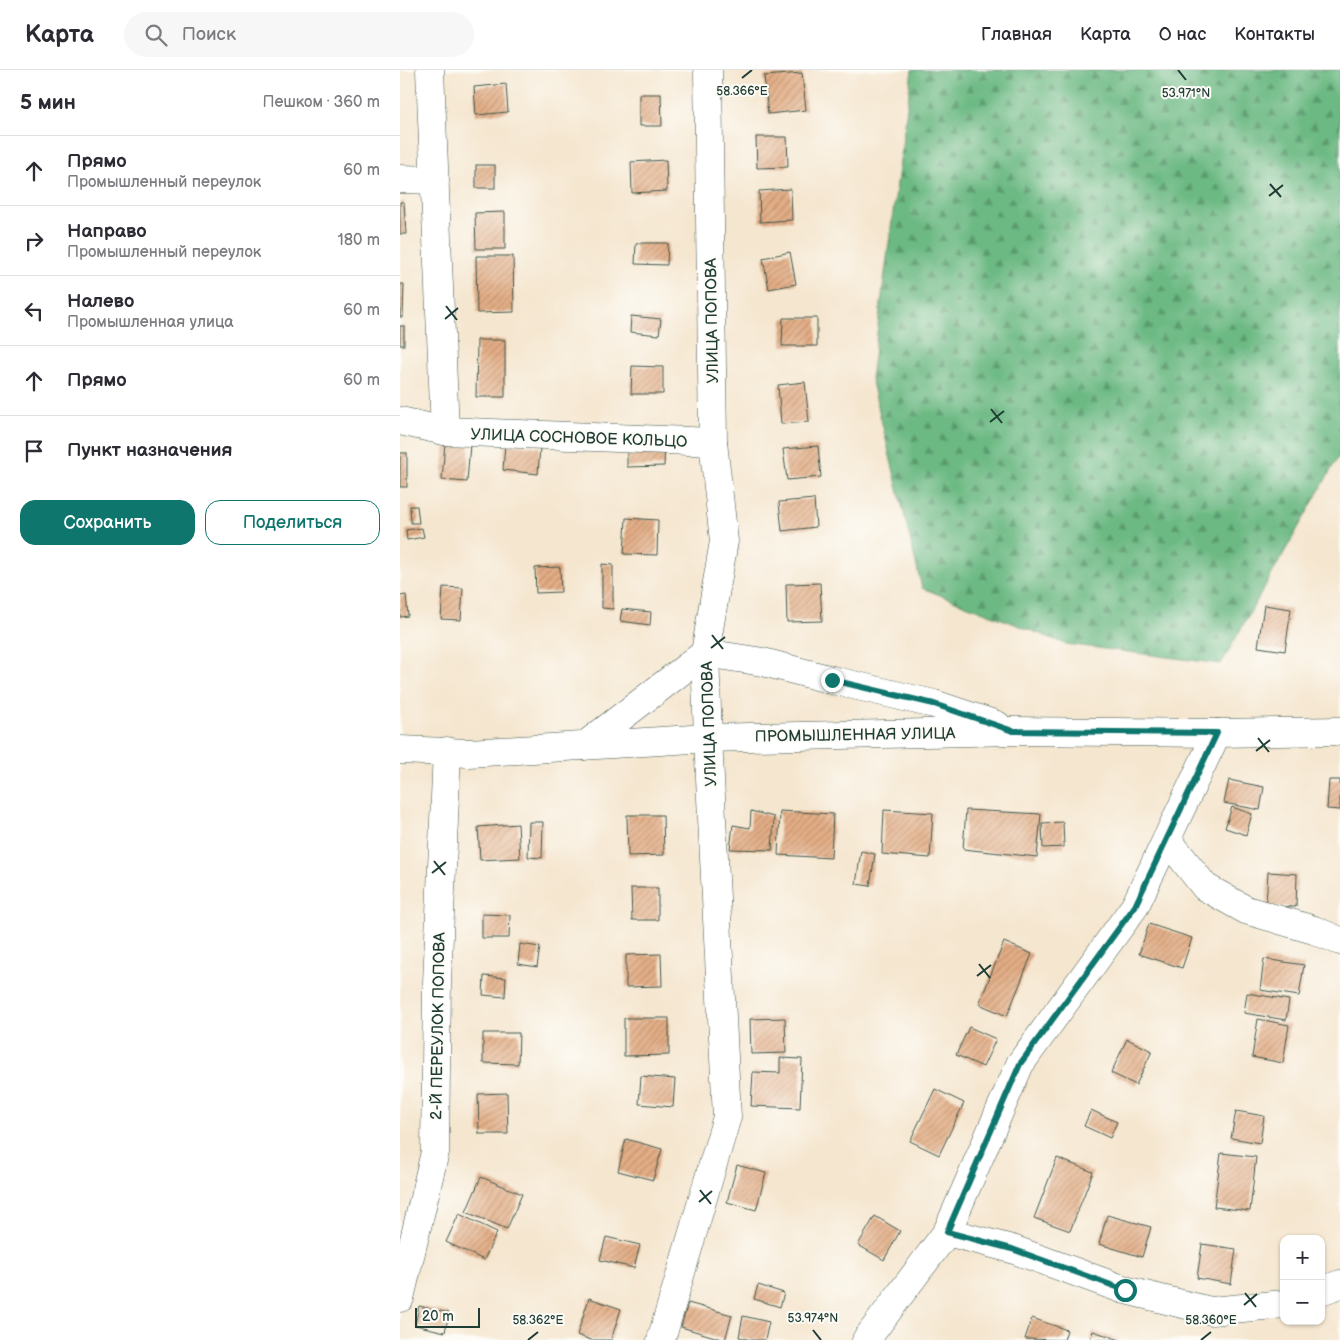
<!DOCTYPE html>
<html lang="ru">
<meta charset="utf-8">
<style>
body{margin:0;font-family:"Balsamiq Sans",sans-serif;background:#f7f7f7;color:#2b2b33}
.controls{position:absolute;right:15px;bottom:15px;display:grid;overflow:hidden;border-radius:10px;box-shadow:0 1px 4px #0004}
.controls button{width:45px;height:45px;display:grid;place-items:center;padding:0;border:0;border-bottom:1px solid #e1e1e2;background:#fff;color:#2b2b33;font:25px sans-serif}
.scale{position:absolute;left:15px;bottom:12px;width:65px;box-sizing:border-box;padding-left:5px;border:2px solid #1f3d34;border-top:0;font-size:14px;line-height:18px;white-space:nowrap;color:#1f3d34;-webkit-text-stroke:4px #fdfcf7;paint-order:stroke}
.stop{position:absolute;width:15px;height:15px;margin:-11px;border:4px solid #0f766e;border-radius:50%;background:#fff}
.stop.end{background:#0f766e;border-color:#fff;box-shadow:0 1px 5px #0008}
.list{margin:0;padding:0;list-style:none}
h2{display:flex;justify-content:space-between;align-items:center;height:65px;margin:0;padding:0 20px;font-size:21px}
h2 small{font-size:16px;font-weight:400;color:#7c7c81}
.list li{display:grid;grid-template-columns:32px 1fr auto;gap:15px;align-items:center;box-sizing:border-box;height:70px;padding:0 20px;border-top:1px solid #e1e1e2}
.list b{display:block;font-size:19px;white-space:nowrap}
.list p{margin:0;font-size:16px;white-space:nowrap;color:#7c7c81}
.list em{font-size:16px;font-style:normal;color:#7c7c81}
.actions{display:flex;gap:10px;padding:15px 20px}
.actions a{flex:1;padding:11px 0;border:1px solid #0f766e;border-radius:15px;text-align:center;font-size:18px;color:#0f766e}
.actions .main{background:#0f766e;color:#fff}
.icon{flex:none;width:28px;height:28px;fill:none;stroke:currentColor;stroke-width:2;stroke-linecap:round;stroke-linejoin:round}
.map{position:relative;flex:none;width:940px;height:1270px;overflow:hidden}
header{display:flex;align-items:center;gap:30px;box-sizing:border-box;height:70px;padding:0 25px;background:#fff;border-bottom:1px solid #e1e1e2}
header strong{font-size:24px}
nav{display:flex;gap:28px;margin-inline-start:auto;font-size:18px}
.search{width:350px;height:45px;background:#f7f7f7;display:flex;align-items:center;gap:12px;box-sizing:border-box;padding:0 18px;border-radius:28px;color:#7c7c81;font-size:19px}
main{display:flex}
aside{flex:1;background:#fff}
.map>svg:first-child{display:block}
.forest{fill:url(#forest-firs);stroke:#467b5c}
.building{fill:url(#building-hatch)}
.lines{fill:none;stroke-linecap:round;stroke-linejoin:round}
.minor-casing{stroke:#3f564b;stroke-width:29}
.minor{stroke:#fff;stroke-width:28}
.route{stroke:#0f766e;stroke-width:6}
.ticks{fill:none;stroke:#1f3d34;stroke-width:2}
.labels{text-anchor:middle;stroke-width:4;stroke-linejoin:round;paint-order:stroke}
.street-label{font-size:16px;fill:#1f3d34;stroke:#fdfcf7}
.ticks-label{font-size:12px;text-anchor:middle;fill:#1f3d34;stroke:#fdfcf7;stroke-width:4;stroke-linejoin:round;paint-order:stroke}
</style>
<header>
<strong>Карта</strong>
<div class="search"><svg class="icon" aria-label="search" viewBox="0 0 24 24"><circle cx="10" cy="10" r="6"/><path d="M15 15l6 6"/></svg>Поиск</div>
<nav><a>Главная</a><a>Карта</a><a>О нас</a><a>Контакты</a></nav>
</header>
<main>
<aside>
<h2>5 мин<small>Пешком · 360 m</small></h2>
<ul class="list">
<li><svg class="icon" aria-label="ahead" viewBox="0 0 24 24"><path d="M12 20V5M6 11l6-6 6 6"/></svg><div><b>Прямо</b><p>Промышленный переулок</p></div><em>60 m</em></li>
<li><svg class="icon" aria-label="right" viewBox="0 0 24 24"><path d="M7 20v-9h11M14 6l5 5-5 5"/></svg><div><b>Направо</b><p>Промышленный переулок</p></div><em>180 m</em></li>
<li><svg class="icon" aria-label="left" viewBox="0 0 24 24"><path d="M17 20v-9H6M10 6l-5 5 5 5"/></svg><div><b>Налево</b><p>Промышленная улица</p></div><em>60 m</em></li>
<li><svg class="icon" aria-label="ahead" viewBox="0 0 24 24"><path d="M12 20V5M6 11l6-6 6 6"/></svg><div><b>Прямо</b></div><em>60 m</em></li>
<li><svg class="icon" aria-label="arrive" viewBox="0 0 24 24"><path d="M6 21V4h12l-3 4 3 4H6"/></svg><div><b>Пункт назначения</b></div></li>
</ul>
<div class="actions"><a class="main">Сохранить</a><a>Поделиться</a></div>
</aside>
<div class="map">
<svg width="940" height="1270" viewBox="0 0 940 1270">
<defs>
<pattern id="forest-firs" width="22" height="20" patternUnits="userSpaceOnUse" patternTransform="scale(1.25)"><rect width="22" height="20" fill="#6cb983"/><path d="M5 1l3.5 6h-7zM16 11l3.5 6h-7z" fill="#58986c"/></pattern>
<pattern id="building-hatch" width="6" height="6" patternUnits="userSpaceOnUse" patternTransform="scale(1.25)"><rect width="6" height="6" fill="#e4ae86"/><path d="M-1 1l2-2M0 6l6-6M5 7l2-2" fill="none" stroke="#b88f6e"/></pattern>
</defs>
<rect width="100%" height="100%" fill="#fdfcf7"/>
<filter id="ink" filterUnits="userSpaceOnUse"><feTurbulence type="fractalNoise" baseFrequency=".02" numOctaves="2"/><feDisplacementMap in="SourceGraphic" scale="10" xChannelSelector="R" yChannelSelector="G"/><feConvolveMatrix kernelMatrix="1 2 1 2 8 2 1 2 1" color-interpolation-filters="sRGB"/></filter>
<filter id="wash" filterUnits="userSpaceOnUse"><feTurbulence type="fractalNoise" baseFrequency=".0096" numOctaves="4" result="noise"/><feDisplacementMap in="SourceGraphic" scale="20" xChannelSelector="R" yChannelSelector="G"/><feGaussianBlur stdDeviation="1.12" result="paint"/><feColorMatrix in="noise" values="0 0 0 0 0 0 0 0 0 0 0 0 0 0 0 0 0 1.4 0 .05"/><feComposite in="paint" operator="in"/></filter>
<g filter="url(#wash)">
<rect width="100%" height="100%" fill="#f5e6cf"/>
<!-- forest -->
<path class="forest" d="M512,0H940V384L821,594L666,574L522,518L471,308Z"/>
<g id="blocks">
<!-- building -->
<g class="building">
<path d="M402,3L406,40L368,44L364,6Z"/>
<path d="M106,14L108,42L76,45L74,17Z"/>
<path d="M239,24H261L262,56H239Z"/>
<path d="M356,67H387L388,97L357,98Z"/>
<path d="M266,90L267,121L232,123L231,92Z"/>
<rect x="76" y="95" width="19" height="23"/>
<path d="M391,119L392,150L360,152L359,121Z"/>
<path d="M0,132H4L6,164H0Z"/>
<path d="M105,142V179H76L75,143Z"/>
<path d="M236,173H268L267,195L235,194Z"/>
<path d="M390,182L396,214L369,219L363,188Z"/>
<path d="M76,186H113L114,242L77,243Z"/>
<path d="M0,214H4L3,247H0Z"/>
<path d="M231,246L261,249L259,265L230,262Z"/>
<path d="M383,248H417V276H382Z"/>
<rect x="0" y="256" width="4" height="19"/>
<path d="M77,270H105V327H76Z"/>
<path d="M232,296L263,297V324H231Z"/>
<path d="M405,312L409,352L381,354L378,315Z"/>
<path d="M45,372L70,374L67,412L42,410Z"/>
<path d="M227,373H265L264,396L227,397Z"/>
<path d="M105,374L140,377L138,404L103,400Z"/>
<path d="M418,376L421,407L387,410L383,379Z"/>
<rect x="0" y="383" width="7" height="34"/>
<path d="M414,429L416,457L382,461L379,432Z"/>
<path d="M10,436H17L19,453H11Z"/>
<path d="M226,448L258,450L257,485L224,484Z"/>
<path d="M22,458L24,467L7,470L6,460Z"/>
<path d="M202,494L213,495V539L202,538Z"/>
<path d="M160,497L161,522L136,523L135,498Z"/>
<path d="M420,513L422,551L387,552L386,514Z"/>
<path d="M43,517L63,518L61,550L41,549Z"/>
<path d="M6,525L8,546L0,547V526Z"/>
<path d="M864,535L891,539L885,581L858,577Z"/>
<path d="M222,539L251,542L250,555L220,551Z"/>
<path d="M829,710L864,717L860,740L824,733Z"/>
<path d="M929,710H940V740L927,739Z"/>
<path d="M832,737L852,744L846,765L825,758Z"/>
<path d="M484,740L533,743L530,788L482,784Z"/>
<path d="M566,740L641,744L637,787L563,779Z"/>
<path d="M351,741L374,747L372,780L330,779L333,755L350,758Z"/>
<path d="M380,741L433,744L431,788L378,785Z"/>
<path d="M227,745H263L264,785L228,786Z"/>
<path d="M129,752H143L142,788L128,787Z"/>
<path d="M663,752L664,777L643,778L642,753Z"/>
<path d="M118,754L120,788L80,790L78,757Z"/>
<path d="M461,781L475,784L470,816L456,814Z"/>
<path d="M868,802L897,804L896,837L866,836Z"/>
<path d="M231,818H258V850H232Z"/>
<path d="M82,844L110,845L109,868H82Z"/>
<path d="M749,854L792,868L782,898L739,884Z"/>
<path d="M604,872L632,884L607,946L579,934Z"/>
<path d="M120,874L140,877L137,897L118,894Z"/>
<path d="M261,884L262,916L226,917V885Z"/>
<path d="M864,889L904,895L899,926L860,920Z"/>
<path d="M84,906L106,908L105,927L83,925Z"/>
<path d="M847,923L889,930L886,950L844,943Z"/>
<path d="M224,948H269V985L224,986Z"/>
<path d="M385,948L386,983L351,984L350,949Z"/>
<path d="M858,949L889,955L883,993L852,987Z"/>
<path d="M569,957L596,969L583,997L556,985Z"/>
<path d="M83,963H119L118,994L83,993Z"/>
<path d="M727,969L752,981L736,1015L711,1003Z"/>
<path d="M380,988L402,989L400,1038L351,1036L353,1002L380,1003Z"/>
<path d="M241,1006L275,1009L273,1037L239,1034Z"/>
<path d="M535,1019L564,1033L539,1085L510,1071Z"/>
<path d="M107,1023L108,1064H79L78,1024Z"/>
<path d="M691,1040L717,1052L710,1068L684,1056Z"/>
<path d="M836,1041L864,1046L860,1073L831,1068Z"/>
<path d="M226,1069L262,1079L253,1110L218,1101Z"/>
<path d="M821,1083L856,1087L850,1141L814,1137Z"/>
<path d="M657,1088L693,1102L670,1161L634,1148Z"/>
<path d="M337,1095L366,1103L356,1140L327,1132Z"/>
<path d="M81,1107L122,1124L107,1159L66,1142Z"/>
<path d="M59,1144L97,1162L84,1190L46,1172Z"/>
<path d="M707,1145L751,1157L742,1187L699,1174Z"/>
<path d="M475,1146L500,1161L484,1190L458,1175Z"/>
<path d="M206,1167L240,1175L234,1198L200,1190Z"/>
<path d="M802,1174L836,1179L831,1214L797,1208Z"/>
<path d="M358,1215L384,1223L380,1237L354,1229Z"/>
<path d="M189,1228L221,1239L211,1270H191L177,1265Z"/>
<path d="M288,1233L332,1245L325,1270L281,1257Z"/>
<path d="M19,1236L49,1243L45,1262L15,1255Z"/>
<path d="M343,1246L369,1252L365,1270H351L339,1267Z"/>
<path d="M632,1248L667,1260L664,1270L625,1269Z"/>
<path d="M693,1261L720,1270H690Z"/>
</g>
</g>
</g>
<g filter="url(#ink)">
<use href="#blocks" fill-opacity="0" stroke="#3f564b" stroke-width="1"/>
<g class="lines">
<defs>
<g id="minor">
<path d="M30,0L45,361"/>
<path d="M0,109L35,110"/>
<path d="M0,351L45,361L313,372"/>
<path d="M184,676L305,583L363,592L432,610L534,634L597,655"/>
<path d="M0,680L69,683L308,668L613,661L817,663L940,661"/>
<path d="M767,769L805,817L846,840L914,860L940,871"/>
<path d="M547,1162L612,1179L725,1220L811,1241L884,1234"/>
<path d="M921,1221L940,1214"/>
<path d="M0,1228L35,1082L37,913L47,681"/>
<path d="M261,1270L327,1047L308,668L305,583L324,471L313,372L308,0"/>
<path d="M466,1270L547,1162L620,994L735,836L817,663"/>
</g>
</defs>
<!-- minor casing -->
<use href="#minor" class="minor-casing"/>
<!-- minor -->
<use href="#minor" class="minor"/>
</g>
</g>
<g class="lines" filter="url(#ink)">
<!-- route -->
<path class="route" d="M432,610L534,634L613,661L817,663L735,836L620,994L547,1162L612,1179L725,1220"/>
</g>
<!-- ticks -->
<path class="ticks" d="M778,0L786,10M342,8L352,0M870,114L881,127M869,126L883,115M46,236L57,250M45,249L58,238M591,339L602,353M590,352L604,341M312,565L323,579M311,578L325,567M858,668L869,682M856,681L870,670M34,791L45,805M32,803L46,792M579,894L590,908M577,906L591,895M300,1120L311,1134M299,1132L312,1121M845,1223L856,1237M844,1235L857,1224M413,1260L421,1270M128,1270L138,1262M801,1270L811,1262"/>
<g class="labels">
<!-- street labels -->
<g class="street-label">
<text transform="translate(311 251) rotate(-91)" y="6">УЛИЦА ПОПОВА</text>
<text transform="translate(179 367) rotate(2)" y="6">УЛИЦА СОСНОВОЕ КОЛЬЦО</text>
<text transform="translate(308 654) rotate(-92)" y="6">УЛИЦА ПОПОВА</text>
<text transform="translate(455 664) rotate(-1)" y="6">ПРОМЫШЛЕННАЯ УЛИЦА</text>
<text transform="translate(37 956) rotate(-89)" y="6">2-Й ПЕРЕУЛОК ПОПОВА</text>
</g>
</g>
<g class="ticks-label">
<text x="342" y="25">58.366°E</text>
<text x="786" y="27">53.971°N</text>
<text x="413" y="1252">53.974°N</text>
<text x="138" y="1254">58.362°E</text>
<text x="811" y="1254">58.360°E</text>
</g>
</svg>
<div class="controls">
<button>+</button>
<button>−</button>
</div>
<div class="scale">20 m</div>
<div class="stop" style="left:725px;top:1220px"></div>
<div class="stop end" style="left:432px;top:610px"></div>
</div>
</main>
